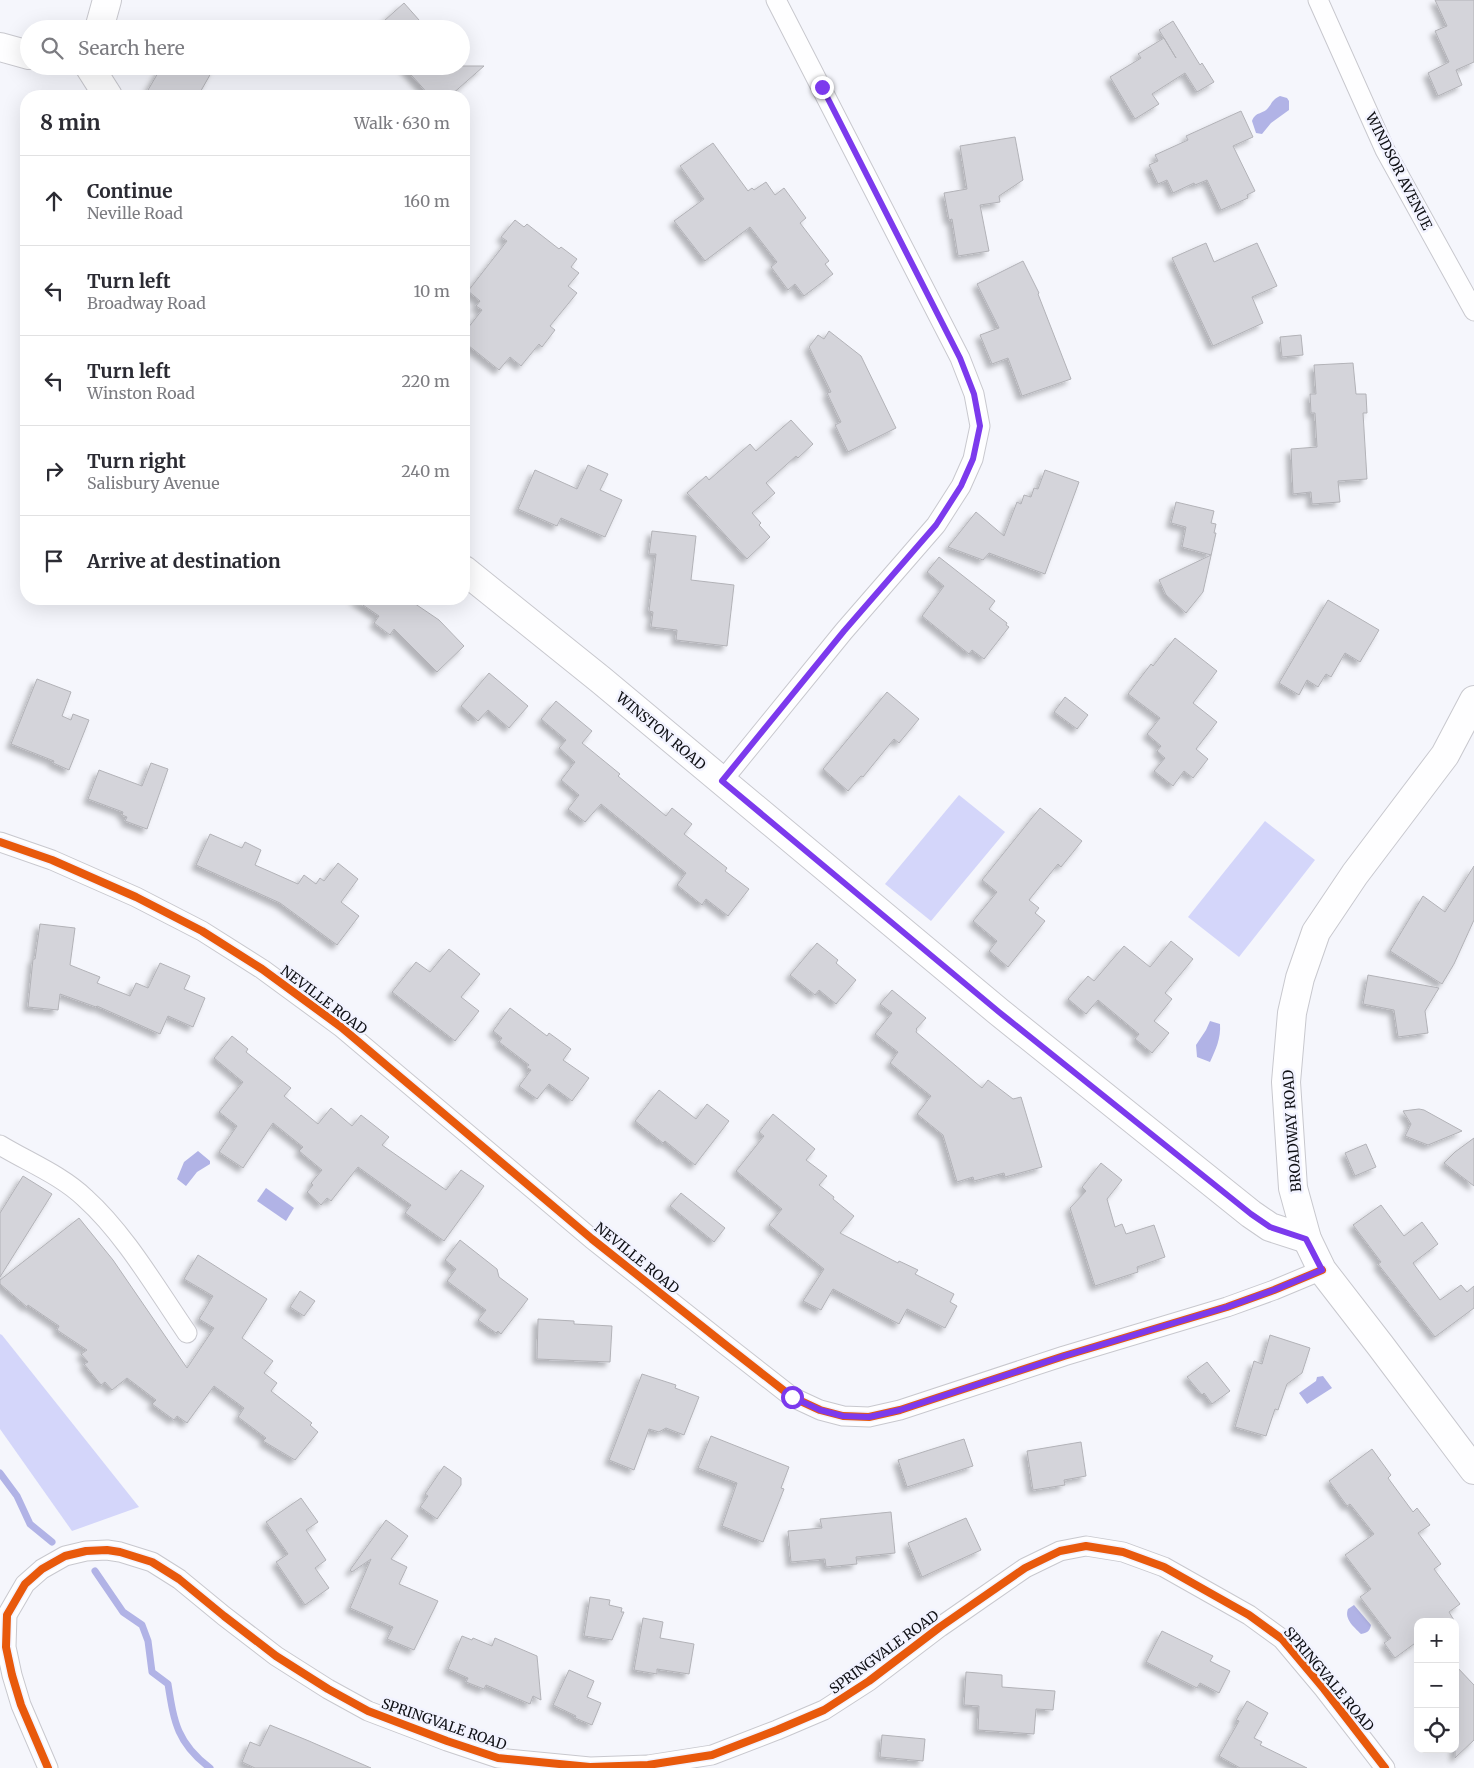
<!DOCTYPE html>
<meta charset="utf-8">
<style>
body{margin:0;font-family:Merriweather,serif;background:#f2f2f3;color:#2b2b33}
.controls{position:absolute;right:15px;bottom:15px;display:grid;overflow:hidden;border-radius:10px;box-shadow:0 5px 20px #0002}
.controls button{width:45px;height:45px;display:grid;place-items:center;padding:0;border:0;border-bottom:1px solid #e1e1e2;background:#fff;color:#2b2b33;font:25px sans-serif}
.stop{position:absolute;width:15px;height:15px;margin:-11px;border:4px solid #7c3aed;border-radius:50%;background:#fff}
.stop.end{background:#7c3aed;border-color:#fff;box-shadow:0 1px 5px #0008}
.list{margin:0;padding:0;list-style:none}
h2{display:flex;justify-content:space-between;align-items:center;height:65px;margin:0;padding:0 20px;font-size:21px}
h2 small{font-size:16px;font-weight:400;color:#7c7c81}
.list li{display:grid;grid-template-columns:32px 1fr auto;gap:15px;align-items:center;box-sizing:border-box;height:90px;padding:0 20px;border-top:1px solid #e1e1e2}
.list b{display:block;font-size:19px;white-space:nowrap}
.list p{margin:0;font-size:16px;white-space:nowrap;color:#7c7c81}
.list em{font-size:16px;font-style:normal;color:#7c7c81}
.icon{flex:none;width:28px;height:28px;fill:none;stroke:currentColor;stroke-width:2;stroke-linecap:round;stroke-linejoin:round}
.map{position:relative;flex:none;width:1474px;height:1768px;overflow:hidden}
.search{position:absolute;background:#fff;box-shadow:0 5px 20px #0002;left:20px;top:20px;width:450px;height:55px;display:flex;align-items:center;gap:12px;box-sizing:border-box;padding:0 18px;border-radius:28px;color:#7c7c81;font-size:19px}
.panel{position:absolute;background:#fff;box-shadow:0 5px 20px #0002;left:20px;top:90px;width:450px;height:515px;border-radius:20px}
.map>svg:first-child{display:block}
.green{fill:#d4d6fa}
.water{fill:#b1b3e6}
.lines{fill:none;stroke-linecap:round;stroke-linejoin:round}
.stream{stroke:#b1b3e6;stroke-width:7}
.building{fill:#d4d4da;stroke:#b2b2b7;filter:url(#shadow)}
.street-casing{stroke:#c8c8ce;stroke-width:21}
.secondary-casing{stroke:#c8c8ce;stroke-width:30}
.street{stroke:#fefeff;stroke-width:19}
.secondary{stroke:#fefeff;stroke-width:28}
.cycleway-casing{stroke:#f2f3ff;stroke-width:11}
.cycleway{stroke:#e8590c;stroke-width:8}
.route{stroke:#7c3aed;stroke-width:6}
.labels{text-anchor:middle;stroke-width:5;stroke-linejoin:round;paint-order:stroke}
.street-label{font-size:14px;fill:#0f1015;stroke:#f2f3ff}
</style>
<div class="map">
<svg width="1474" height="1768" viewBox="0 0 1474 1768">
<defs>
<filter id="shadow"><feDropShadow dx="-4.5" dy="4.5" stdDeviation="2.5" flood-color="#0004"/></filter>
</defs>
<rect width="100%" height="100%" fill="#f5f6fc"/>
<!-- green -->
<g class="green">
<path d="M959,795L1005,832L931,921L885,884Z"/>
<path d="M1265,821L1315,860L1239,957L1188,917Z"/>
<path d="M0,1334L2,1335L139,1507L72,1531L0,1429Z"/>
</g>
<!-- water -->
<g class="water">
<path d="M1280,96L1287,98L1289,101V110L1271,123L1262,134L1256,133L1252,121C1256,111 1262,115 1268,108C1272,103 1273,99 1280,96Z"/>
<path d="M1210,1021L1220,1024C1221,1038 1216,1049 1210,1062L1197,1057L1196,1045L1206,1030Z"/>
<path d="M198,1151L210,1161V1164L197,1172L186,1186L177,1179L184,1162Z"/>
<path d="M266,1188L294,1208L286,1221L257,1201Z"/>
<path d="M1323,1376L1332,1388L1307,1404L1299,1393L1316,1381L1317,1377Z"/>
<path d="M1354,1605L1371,1625C1370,1631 1367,1633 1361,1634C1354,1627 1344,1619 1348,1609Z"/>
</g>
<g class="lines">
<!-- stream -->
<g class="stream">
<path d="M0,1473L17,1496L30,1524L52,1542"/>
<path d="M95,1571L123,1612L142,1625L148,1641L152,1672L168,1684C174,1722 177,1743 210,1768"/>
</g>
</g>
<!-- building -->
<g class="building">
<path d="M1435,0H1474V62L1456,70L1462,85L1438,96L1428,73L1449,62L1435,31L1447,26Z"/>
<path d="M404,3L427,29H375Z"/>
<path d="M1173,21L1200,65L1202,63L1214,82L1197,92L1185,73L1152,94L1159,104L1135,119L1110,77L1141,58L1138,54L1164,38L1176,58L1159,30Z"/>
<path d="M162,66H215L198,96H158L148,90Z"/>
<path d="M403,66H484L450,96H430Z"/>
<path d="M1241,111L1253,137L1233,146L1255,191L1247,195L1248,198L1221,210L1207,180L1195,185L1194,183L1173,193L1167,180L1158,184L1149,165L1158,161L1155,155L1188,140L1186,136Z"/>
<path d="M1015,137L1023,180L999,196L1000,202L980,205L989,251L958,256L952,219L949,220L944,193L967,189L960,146Z"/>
<path d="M713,143L748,191L752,188L754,190L766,182L775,195L784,188L806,218L800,223L829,261L825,264L833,274L804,296L795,284L788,290L771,267L777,262L750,227L705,261L674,221L704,199L680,166Z"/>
<path d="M515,220L524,227L527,224L559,249L561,247L577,259L571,267L579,273L568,286L577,293L550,326L555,330L542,347L539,344L521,366L510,357L499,370L464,342V333L482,310L476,306L480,301L468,291L507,241L501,237Z"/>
<path d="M1206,243L1214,262L1257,243L1277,286L1252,297L1263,323L1213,346L1172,258Z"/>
<path d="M1023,261L1039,293L1038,294L1071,379L1022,396L1008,358L992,364L980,335L999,328L977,284Z"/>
<path d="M829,331L861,356L896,428L848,452L835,425L841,422L827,393L831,392L809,347L818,335L824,339Z"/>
<path d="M1301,335L1303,355L1282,357L1280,337Z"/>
<path d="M1353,363L1356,394H1366L1367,413H1363L1367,479L1338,481L1340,502L1312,504L1311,492L1293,494L1291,449L1317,447L1315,413H1311L1310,394H1316L1314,365Z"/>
<path d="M791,420L813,444L798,458L796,456L766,483L775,493L752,513L761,523L759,525L770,537L747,559L687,493L706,476L709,480L750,444L756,451Z"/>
<path d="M588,465L608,474L600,490L622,500L605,537L561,518L557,526L518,509L535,470L577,489Z"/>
<path d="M1045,470L1079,482L1045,574L989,553L983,560L948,547L976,512L1004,536L1017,502L1021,504L1024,495L1031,497L1034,488L1038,489Z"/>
<path d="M1176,502L1214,511L1211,523L1216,524L1214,533H1216L1203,592L1186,613L1166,595L1159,580L1211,555L1182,547L1186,527L1171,523Z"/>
<path d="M652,531L696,536L691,580L734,585L727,646L676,640L677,630L651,627L653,612L649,611L656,554H649Z"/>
<path d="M939,557L995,601L989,609L1007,623L1006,625L1009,627L984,659L972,650L969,654L922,616L944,586L927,572Z"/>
<path d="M354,599H408L439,620L464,646L437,672L394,629L390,635L374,623L379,616Z"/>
<path d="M1328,600L1379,630L1360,662L1345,653L1331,677L1326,674L1318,687L1307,680L1299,695L1279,683Z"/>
<path d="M1175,638L1217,671L1193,703L1217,722L1196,749L1208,759L1193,778L1184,771L1173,786L1154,771L1165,758L1157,751L1161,746L1147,734L1160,718L1128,694L1151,664L1153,666Z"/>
<path d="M489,673L528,706L509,728L488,710L478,721L461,706Z"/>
<path d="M37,679L71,692L62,716L71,720L73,714L89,720L69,770L53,763L54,761L11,744Z"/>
<path d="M887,692L919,719L899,743L894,739L863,777L861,776L848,791L823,769Z"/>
<path d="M1065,697L1088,715L1077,729L1054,712Z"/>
<path d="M556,701L592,731L582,743L620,774L618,776L666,816L672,808L692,824L684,834L727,868L725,871L749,889L728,916L706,899L702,905L677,885L686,873L601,804L585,822L568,809L579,795L561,780L575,762L559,748L566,740L541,719Z"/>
<path d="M151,763L168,769L147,829L125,821L127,817L122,815L123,812L88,799L99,770L142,786Z"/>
<path d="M1040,808L1082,841L1061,867L1058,864L1029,900L1039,908L1035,913L1045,921L1008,967L989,951L997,941L973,921L997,892L982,880Z"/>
<path d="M210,834L242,848L245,842L261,850L255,865L298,884L304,875L316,884L320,878L324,881L338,863L358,879L341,902L359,916L337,945L280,903L196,865Z"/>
<path d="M1474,866V920L1454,964L1442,984L1390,951L1423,896L1445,912Z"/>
<path d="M40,924L75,928L70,965L100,977L97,983L130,996L136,983L148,988L160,963L190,976L184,989L205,998L193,1027L168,1016L160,1034L97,1006L96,1007L60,994L58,1010L28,1007L33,959H35Z"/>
<path d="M1171,941L1193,959L1165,993L1172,999L1154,1021L1169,1033L1152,1053L1135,1039L1139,1034L1098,1000L1086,1014L1068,999L1088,976L1094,981L1124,946L1150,967Z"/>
<path d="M817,943L838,960L836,963L856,980L836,1004L819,990L815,995L790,975Z"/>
<path d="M449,949L480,974L461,997L479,1011L455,1041L392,992L416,962L430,972Z"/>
<path d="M1368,975L1439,988L1425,1011L1428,1033L1398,1037L1394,1010L1363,1004Z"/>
<path d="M892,990L926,1018L916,1029L917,1030L916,1032L982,1088L988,1080L1013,1099L1021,1097L1042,1167L1005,1177L1004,1173L974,1181L973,1177L957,1182L943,1135L917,1114L931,1096L890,1063L898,1052L875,1034L892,1013L880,1004Z"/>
<path d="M510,1008L547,1036L549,1033L571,1049L563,1060L589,1078L572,1101L549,1084L537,1099L519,1086L531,1070L526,1067L529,1065L499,1042L502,1038L493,1031Z"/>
<path d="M232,1036L248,1049L246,1052L291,1088L284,1096L318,1124L331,1108L352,1126L361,1115L389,1137L382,1145L446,1190L461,1170L484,1186L444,1241L405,1213L411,1205L358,1167L331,1201L327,1198L321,1205L307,1192L313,1185L311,1183L322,1170L299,1151L303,1147L273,1123L243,1168L219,1152L237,1126L219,1112L243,1082L214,1058Z"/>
<path d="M659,1090L696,1119L707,1104L729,1121L695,1165L665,1141L663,1143L635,1121Z"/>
<path d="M1419,1109L1424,1110L1462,1131L1428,1145L1405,1136L1411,1124L1403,1111Z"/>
<path d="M773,1114L815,1149L806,1160L827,1176L819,1185L834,1197L833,1199L854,1216L840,1233L898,1263L899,1261L918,1270L915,1274L954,1294L950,1302L957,1306L945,1328L907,1309L899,1324L833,1289L821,1310L803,1301L824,1269L769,1225L782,1209L736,1171L764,1136L759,1132Z"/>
<path d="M1474,1138V1186L1444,1163L1455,1152Z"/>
<path d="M1366,1144L1376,1167L1355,1176L1345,1153Z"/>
<path d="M1101,1163L1122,1180L1107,1199L1115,1227L1122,1224L1126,1234L1154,1225L1165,1257L1137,1267L1138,1272L1095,1286L1070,1208L1086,1191L1082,1187Z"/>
<path d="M23,1176L52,1194L0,1277V1213Z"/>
<path d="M681,1193L725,1228L714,1242L670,1206Z"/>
<path d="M1381,1205L1404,1236L1422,1222L1438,1244L1413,1263L1440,1300L1461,1285L1467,1292L1474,1286V1308L1435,1337L1378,1264L1381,1262L1353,1225Z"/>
<path d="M79,1218L113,1260L187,1368L214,1328L199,1319L213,1296L184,1279L198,1255L267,1299L242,1338L273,1361L264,1373L277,1383L271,1391L312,1423L310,1425L318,1432L295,1460L263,1441L266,1438L238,1417L244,1408L214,1386L187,1423L177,1416L174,1420L152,1404L156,1400L127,1378L112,1390L105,1382L101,1385L84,1364L88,1362L81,1354L87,1350L57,1330L59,1326L28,1305L27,1307L0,1284V1280Z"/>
<path d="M460,1240L497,1269L499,1277L528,1299L501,1334L498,1331L496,1333L478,1320L486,1310L447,1281L456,1269L445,1260Z"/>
<path d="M300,1291L315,1301L304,1316L290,1307Z"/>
<path d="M538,1319L574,1321V1324L612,1326L610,1362L537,1359Z"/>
<path d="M1270,1335L1310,1348L1302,1373L1287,1384L1278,1410L1275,1409L1266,1436L1235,1427L1254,1361L1262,1364Z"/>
<path d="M1207,1362L1230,1391L1212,1404L1204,1393L1202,1395L1187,1377Z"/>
<path d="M642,1374L676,1385L675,1388L699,1397L684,1435L666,1428L659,1432L649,1429L634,1470L609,1460Z"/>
<path d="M711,1436L789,1467L781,1488L784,1489L763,1542L722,1526L737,1483L698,1468Z"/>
<path d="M964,1439L973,1466L907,1487L898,1460Z"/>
<path d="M1081,1442L1086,1476L1064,1480L1065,1485L1033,1490L1027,1451Z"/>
<path d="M1372,1449L1391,1475L1388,1478L1413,1512L1417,1508L1430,1525L1418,1533L1441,1564L1434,1569L1460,1604L1449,1612L1455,1622H1418V1641L1395,1658L1384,1643L1391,1638L1360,1597L1371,1589L1345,1555L1374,1534L1350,1504L1347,1506L1329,1481Z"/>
<path d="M444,1466L461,1478V1485L437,1519L420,1507L428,1496L425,1494Z"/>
<path d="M301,1498L318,1522L306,1530L326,1560L315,1568L329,1588L305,1605L276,1562L288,1554L266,1522Z"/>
<path d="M891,1512L895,1553L856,1557L857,1564L826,1567L825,1559L791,1562L788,1531L822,1528L820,1519Z"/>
<path d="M966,1518L981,1550L922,1577L908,1543Z"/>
<path d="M386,1520L408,1536L391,1559L407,1567L399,1584L438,1601L414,1650L387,1639L393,1627L350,1608L371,1559L352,1572L350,1570Z"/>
<path d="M590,1597L610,1600L609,1605L622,1608L621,1612H624L612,1640L584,1636Z"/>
<path d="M643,1618L663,1622L660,1638L694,1644L689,1674L657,1669V1674L634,1670Z"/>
<path d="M1162,1631L1213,1656L1210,1661L1230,1671L1219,1693L1200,1683L1197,1688L1146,1662Z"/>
<path d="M462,1636L472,1640L473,1638L492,1646L495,1638L537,1656L541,1700L533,1696L530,1704L486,1685L484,1689L466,1682L468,1678L448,1669Z"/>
<path d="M1455,1665L1474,1685V1740L1455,1758Z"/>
<path d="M569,1670L594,1681L587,1697L601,1703L592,1725L575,1718L576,1716L553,1705Z"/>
<path d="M966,1672L1002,1675V1687L1055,1691L1053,1710L1036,1709L1034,1734L978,1730L979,1706L964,1705Z"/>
<path d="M1247,1701L1268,1713L1254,1738L1262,1742L1260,1745L1307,1768H1240L1219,1756L1239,1721L1236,1720Z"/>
<path d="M270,1725L309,1741L371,1768H255L242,1762L250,1742L260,1746Z"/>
<path d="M882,1735L925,1739L923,1761L880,1757Z"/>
</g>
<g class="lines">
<defs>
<g id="street">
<path d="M1318,0L1385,150L1474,311"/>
<path d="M722,781L844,631L936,525L961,486L973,459L980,426L974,394L960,358L776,0"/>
<path d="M0,842L52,860L136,897L202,931L262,969L341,1027L592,1239L723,1343L792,1397L820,1410L843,1416L869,1417L900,1410L1064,1356L1227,1307L1274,1290L1322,1270"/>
<path d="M0,1145C28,1162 61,1175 85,1198C125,1234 156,1288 187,1333"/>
<path d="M48,1768L21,1705L12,1675L6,1647L7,1615L25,1584L42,1569L65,1556L86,1551L107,1550L120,1552L152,1562L179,1579L224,1616L276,1656L328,1689L368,1711L447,1741L498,1758L590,1767L648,1765L712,1755L777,1730L824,1710L869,1681L940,1627L1025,1568L1060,1551L1086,1546L1123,1552L1164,1567L1249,1615L1282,1639L1324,1689L1385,1768"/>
</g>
<g id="secondary">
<path d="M99,29L107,0"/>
<path d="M0,47L29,55"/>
<path d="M89,66L108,96"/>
<path d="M464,570L601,680L999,1012L1251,1214L1270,1227L1307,1239"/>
<path d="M1474,700L1445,755L1355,874L1316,932L1300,978L1292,1013L1286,1082L1293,1188L1307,1239L1322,1270L1380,1345L1474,1470"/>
</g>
</defs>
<!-- street casing -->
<use href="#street" class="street-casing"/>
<!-- secondary casing -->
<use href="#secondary" class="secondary-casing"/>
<!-- street -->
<use href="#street" class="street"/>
<!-- secondary -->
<use href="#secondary" class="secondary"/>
<defs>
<g id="cycleway">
<path d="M0,842L52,860L136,897L202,931L262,969L341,1027L592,1239L723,1343L792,1397L820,1410L843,1416L869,1417L900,1410L1064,1356L1227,1307L1274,1290L1322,1270"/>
<path d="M48,1768L21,1705L12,1675L6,1647L7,1615L25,1584L42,1569L65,1556L86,1551L107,1550L120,1552L152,1562L179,1579L224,1616L276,1656L328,1689L368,1711L447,1741L498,1758L590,1767L648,1765L712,1755L777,1730L824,1710L869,1681L940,1627L1025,1568L1060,1551L1086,1546L1123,1552L1164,1567L1249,1615L1282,1639L1324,1689L1385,1768"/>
</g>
</defs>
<!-- cycleway casing -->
<use href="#cycleway" class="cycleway-casing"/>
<!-- cycleway -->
<use href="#cycleway" class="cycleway"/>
</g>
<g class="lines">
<!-- route -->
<path class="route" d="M792,1397L820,1410L843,1416L869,1417L900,1410L1064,1356L1227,1307L1274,1290L1322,1270L1306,1239L1270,1227L1251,1214L999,1012L722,781L844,631L936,525L961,486L973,459L980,426L974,394L960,358L822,87"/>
</g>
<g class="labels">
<!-- street labels -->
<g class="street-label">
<text transform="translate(1399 171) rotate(63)" y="5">WINDSOR AVENUE</text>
<text transform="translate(661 731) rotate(40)" y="5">WINSTON ROAD</text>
<text transform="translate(324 1000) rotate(37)" y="5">NEVILLE ROAD</text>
<text transform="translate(1292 1131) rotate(-94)" y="5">BROADWAY ROAD</text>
<text transform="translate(637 1258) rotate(39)" y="5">NEVILLE ROAD</text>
<text transform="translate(884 1652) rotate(-36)" y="5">SPRINGVALE ROAD</text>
<text transform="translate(1329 1679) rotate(50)" y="5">SPRINGVALE ROAD</text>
<text transform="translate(444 1724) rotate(19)" y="5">SPRINGVALE ROAD</text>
</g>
</g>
</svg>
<div class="controls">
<button>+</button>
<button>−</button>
<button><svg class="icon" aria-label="locate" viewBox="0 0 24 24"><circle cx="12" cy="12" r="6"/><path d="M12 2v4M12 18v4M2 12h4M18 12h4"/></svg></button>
</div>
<div class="stop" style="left:792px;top:1397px"></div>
<div class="stop end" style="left:822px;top:87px"></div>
<div class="search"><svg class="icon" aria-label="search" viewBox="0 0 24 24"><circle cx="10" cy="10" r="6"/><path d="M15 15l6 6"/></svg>Search here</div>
<section class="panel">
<h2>8 min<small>Walk · 630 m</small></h2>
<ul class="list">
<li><svg class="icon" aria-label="ahead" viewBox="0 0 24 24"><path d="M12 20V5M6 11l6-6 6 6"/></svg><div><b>Continue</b><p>Neville Road</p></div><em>160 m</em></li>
<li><svg class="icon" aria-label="left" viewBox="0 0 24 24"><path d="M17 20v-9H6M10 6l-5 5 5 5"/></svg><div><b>Turn left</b><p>Broadway Road</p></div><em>10 m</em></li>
<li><svg class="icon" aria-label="left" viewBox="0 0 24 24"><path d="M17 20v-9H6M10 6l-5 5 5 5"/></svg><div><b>Turn left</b><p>Winston Road</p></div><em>220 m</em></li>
<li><svg class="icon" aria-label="right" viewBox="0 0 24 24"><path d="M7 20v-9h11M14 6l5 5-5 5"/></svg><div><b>Turn right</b><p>Salisbury Avenue</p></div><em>240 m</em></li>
<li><svg class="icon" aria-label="arrive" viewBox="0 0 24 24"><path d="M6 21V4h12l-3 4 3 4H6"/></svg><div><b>Arrive at destination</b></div></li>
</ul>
</section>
</div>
